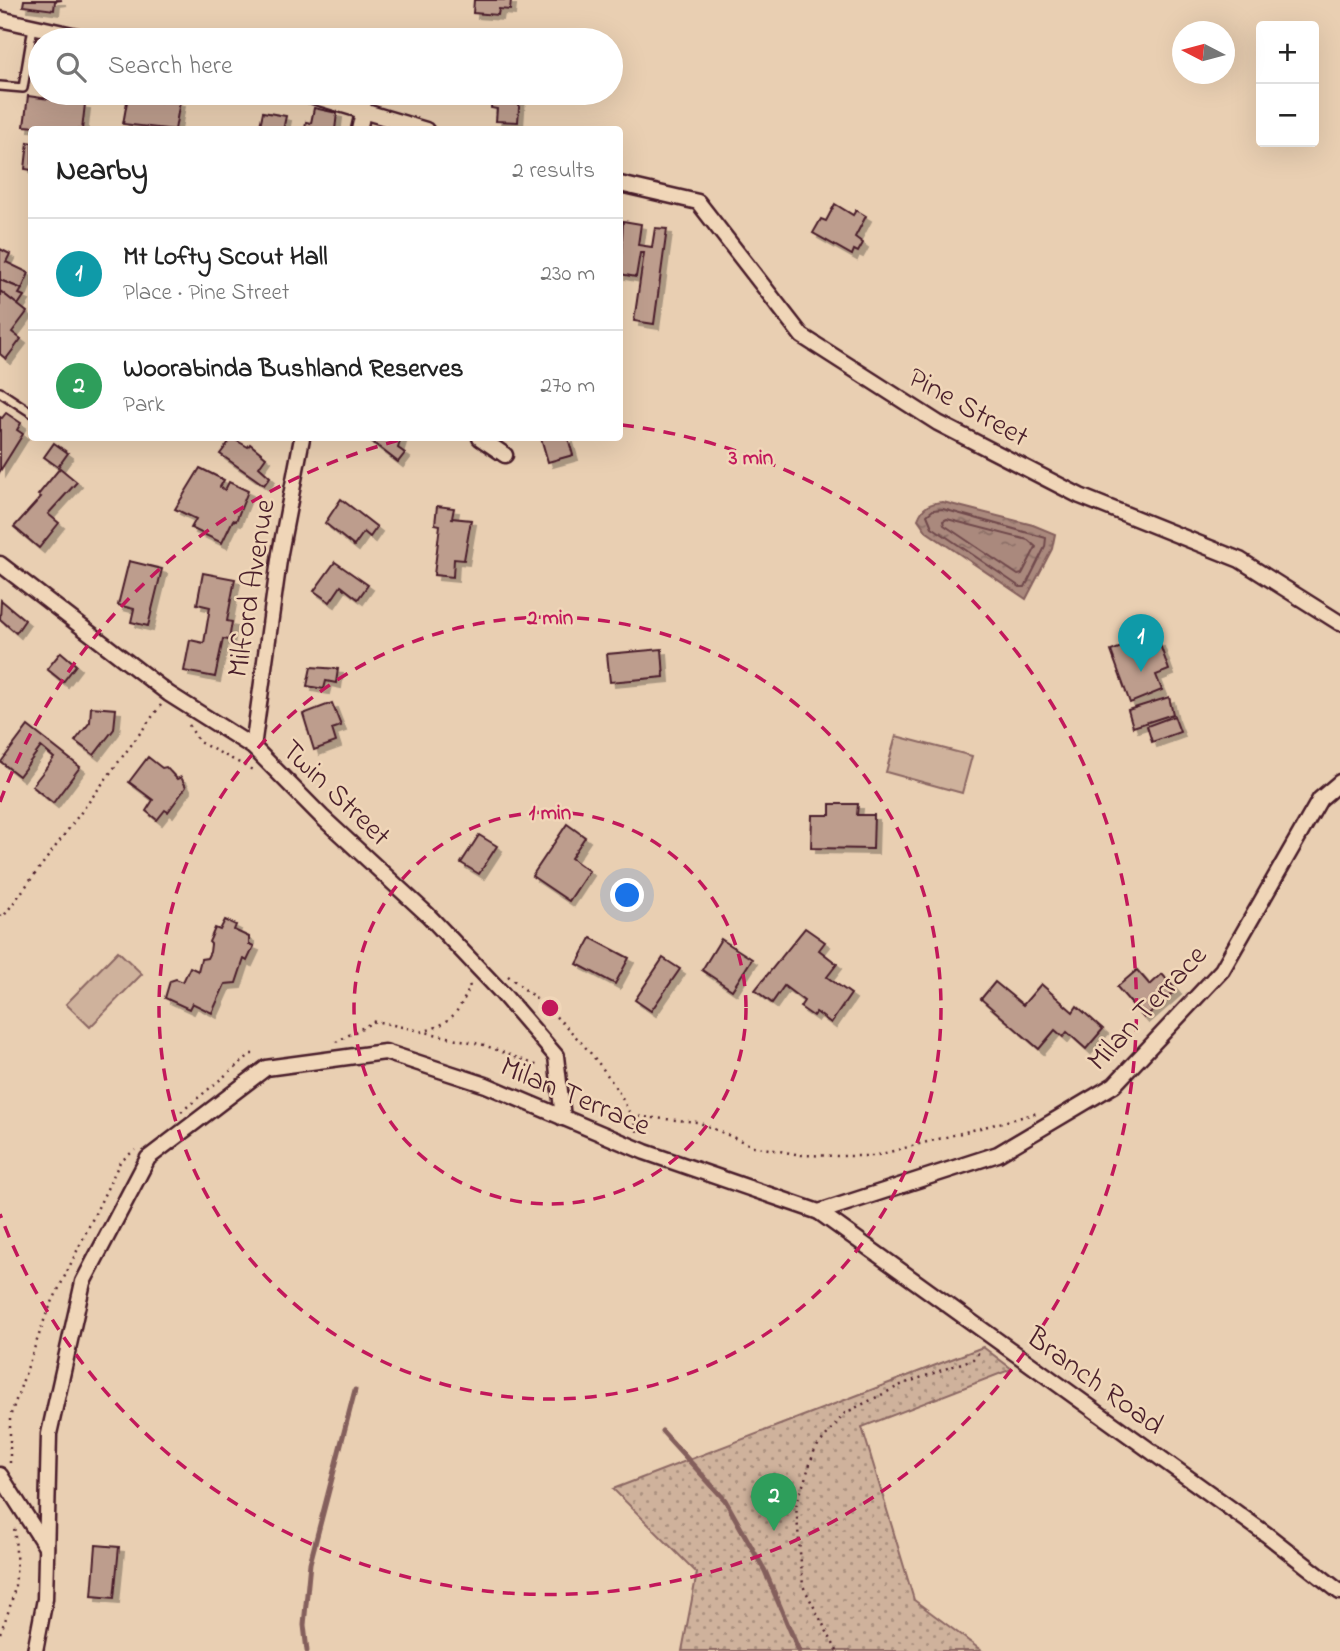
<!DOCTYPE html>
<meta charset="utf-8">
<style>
body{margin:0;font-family:"Indie Flower",sans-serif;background:#f2f2f2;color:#222}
.controls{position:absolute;right:21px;top:21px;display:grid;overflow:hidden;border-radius:7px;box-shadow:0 7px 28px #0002}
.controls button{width:63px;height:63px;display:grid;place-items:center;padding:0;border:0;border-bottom:2px solid #e0e0e0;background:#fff;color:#222;font:35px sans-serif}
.compass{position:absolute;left:1172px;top:21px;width:63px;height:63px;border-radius:50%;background:#fff;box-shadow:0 7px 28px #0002;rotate:276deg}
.you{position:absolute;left:628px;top:896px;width:24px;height:24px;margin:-18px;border:5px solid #fff;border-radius:50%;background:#1a73e8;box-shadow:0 0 0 10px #1a73e833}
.badge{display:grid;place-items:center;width:46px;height:46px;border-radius:50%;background:#1a73e8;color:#fff;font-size:23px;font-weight:700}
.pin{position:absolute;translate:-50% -58px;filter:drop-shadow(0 2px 4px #0008)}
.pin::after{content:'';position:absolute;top:37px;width:24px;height:21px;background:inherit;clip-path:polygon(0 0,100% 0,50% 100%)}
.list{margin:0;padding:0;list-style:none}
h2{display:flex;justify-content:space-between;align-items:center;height:91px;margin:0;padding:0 28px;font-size:30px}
h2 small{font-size:23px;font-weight:400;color:#767676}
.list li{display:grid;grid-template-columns:46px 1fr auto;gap:21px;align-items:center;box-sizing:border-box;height:112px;padding:0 28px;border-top:2px solid #e0e0e0}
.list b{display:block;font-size:26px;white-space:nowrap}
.list p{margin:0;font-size:23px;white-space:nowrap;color:#767676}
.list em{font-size:23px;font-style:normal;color:#767676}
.icon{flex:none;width:38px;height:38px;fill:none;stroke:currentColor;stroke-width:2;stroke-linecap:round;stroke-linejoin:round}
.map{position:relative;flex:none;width:1340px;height:1651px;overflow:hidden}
.search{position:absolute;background:#fff;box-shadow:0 7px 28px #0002;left:28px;top:28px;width:595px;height:77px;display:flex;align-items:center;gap:18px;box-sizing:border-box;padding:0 24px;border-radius:38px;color:#767676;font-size:26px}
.panel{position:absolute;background:#fff;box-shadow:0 7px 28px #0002;left:28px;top:126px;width:595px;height:315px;border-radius:7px}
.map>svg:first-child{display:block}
.green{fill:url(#green-dots);stroke:#8c6864;stroke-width:2}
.pitch{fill:#cfb29c;stroke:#8c6864;stroke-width:2}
.water{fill:url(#water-ripples);stroke:#845f5c;stroke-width:2}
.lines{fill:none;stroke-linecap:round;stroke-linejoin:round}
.shore{stroke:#70494c;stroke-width:2}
.stream{stroke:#845f5c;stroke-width:5}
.building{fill:#bd9d8d;stroke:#4a1f2b;stroke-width:2;filter:url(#shadow)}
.service-casing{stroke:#4a1f2b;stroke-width:12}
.minor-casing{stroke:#4a1f2b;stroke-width:19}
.path{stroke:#4a1f2b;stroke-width:2.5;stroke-dasharray:2 5;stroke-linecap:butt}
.service{stroke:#f0d6b8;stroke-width:7}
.minor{stroke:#f0d6b8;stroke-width:14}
.ring{fill:none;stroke:#c2185b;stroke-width:3.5;stroke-dasharray:12 9}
.labels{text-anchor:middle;stroke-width:5;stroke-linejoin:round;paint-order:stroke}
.street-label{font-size:30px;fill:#4a1f2b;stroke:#f0d6b8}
.centre{fill:#c2185b;stroke:#f0d6b8;stroke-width:3.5}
.ring-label{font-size:21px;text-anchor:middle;font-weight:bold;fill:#c2185b;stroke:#f0d6b8;stroke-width:5;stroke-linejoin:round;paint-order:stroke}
</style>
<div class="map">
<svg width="1340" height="1651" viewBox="0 0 1340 1651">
<defs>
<pattern id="green-dots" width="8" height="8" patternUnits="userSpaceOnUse" patternTransform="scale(1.75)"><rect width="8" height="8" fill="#cfb29c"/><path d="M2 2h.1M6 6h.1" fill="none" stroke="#aa907f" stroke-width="1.8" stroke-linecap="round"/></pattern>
<pattern id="water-ripples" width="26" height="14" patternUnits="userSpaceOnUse" patternTransform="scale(1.75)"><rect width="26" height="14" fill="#aa897d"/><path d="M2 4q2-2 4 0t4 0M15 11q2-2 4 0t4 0" fill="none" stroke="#8c6f67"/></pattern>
<filter id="shadow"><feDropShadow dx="5" dy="5" stdDeviation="0" flood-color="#0004"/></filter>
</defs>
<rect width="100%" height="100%" fill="#e9cfb2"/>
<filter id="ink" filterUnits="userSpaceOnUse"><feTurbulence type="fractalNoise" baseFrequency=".0143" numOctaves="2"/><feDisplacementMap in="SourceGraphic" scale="14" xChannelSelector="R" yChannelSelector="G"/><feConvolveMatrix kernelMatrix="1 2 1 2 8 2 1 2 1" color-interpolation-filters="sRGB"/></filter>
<g filter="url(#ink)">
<!-- green -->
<path class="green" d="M983,1347L1012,1369L862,1427L914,1600L982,1651H682L697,1573L613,1489Z"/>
<!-- pitch -->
<g class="pitch">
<path d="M896,736L972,756L962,793L886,772Z"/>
<path d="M118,951L142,974L90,1027L66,1004Z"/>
</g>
<!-- water -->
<path class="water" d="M943,502L1033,525L1055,534L1052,549L1026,599L927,532L918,519C923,506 930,503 943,502Z"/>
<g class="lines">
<!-- shore -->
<g class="shore">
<path d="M943,509L1046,538L1045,547L1025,587H1020L932,527L927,515L933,510Z"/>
<path d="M947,519L1028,540L1036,547L1022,574L1018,575L944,525L943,521Z"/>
</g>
<!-- stream -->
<g class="stream">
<path d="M662,1431L725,1500L765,1571L799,1651"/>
<path d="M307,1651L304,1625L310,1563L355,1390"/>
</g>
</g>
<!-- building -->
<g class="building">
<path d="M24,0H62L55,1L54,10L23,6Z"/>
<path d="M474,0H511L510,10L499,9L498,15L473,13Z"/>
<path d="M52,93H72L71,102L51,99Z"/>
<path d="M138,93L155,96L154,101L160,102L161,98L180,101L175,130L123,124L128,96L137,98Z"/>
<path d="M492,93H520L518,122L496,121L497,109L491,108Z"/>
<path d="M28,96L85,104L82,130L24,126Z"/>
<path d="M314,108L337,113L335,130H305L306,122L311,123Z"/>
<path d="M263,112L286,116L283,130H259Z"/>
<path d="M28,142L32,143V170L25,169Z"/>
<path d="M835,204L853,215L856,210L866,216L855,237L863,243L858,252L854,250L852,255L813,233L821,219L826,221Z"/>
<path d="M623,221L641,224L638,245L652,247L655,228L667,229L654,324L634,321L644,253H640L636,277L620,274Z"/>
<path d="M0,249L10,254L6,262L29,273L22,289L0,280Z"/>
<path d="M0,280L22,289L19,294L24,296L18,305L0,291Z"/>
<path d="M0,291L27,312L12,332L21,339L6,359L0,354Z"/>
<path d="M6,413L21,423L17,430L23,434L0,471V417L2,418Z"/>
<path d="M232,438L248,447L250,444L266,457L259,467L270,477L264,485L220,454Z"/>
<path d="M367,438H401L398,448L405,453L398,462Z"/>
<path d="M541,438H568L573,455L548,462Z"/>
<path d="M54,443L68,453L58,467L44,457Z"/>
<path d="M60,468L77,482L48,514L59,523L39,548L14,527L41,497L38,495Z"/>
<path d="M200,468L224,480L220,487L225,490L229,482L248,491L236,521L233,520L222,543L191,528L196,519L175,509Z"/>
<path d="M341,499L377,527L370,537L364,532L354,546L325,523Z"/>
<path d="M437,506L454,508L452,518L471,520L464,560L454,559L453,577L434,575L440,525L435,524Z"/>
<path d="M129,561L162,569L148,626L131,622L134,609L118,605Z"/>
<path d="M335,562L368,585L358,599L341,586L330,602L314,591Z"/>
<path d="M203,573L235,579L227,621L232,622L229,640L223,639L215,677L184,671L190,640L204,643L210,607L197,604Z"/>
<path d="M1,600L25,620L16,633L0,619Z"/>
<path d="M1145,638L1148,645L1159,642L1169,670L1156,675L1162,690L1130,703L1111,651Z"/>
<path d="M662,649L664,677L610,682L607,654Z"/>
<path d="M61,652L76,665L63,682L47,669Z"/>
<path d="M311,667L338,669L336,683L326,681L324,689L307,686Z"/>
<path d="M1169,697L1173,714L1133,727L1128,710Z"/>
<path d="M332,703L341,726L332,729L336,742L314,750L303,714Z"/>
<path d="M91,707L116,709L114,729L94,755L75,741L90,722Z"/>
<path d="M1174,716L1180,732L1152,742L1147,726Z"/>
<path d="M28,726L80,767L53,803L32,786L54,758L41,747L19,776L1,762Z"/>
<path d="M148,757L162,768L166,767L177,779L181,777L186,787L168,812L165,810L157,820L146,811L153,800L129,782Z"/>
<path d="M830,804H858L857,815H874L873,849L811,848L812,815H830Z"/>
<path d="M567,824L585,837L571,858L589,871L569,901L532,876Z"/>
<path d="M479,835L497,846L479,874L461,863Z"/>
<path d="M225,920L236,925L234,930L249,937V944L254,946L247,961L244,959L236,983L225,984L212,1013L192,1003L189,1009L165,998L170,981L176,979L183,982L190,967L198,971L201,959L207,958L210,952L211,944L209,942L215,928L220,930Z"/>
<path d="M805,928L825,942L819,950L837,964L827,977L851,994L831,1023L816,1012L813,1016L800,1007L804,1001L784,986L772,1003L755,990Z"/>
<path d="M591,938L629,958L615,984L577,964Z"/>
<path d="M721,939L752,959L732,990L702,970Z"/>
<path d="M663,958L680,969L651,1011L635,1000Z"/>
<path d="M1137,970L1150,985L1162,974L1176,990L1144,1018L1117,987Z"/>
<path d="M995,982L1023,1005L1041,984L1073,1012L1077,1006L1103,1029L1086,1049L1067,1032L1063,1037L1055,1030L1039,1049L981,999Z"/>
<path d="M96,1545L119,1547L114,1598L92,1596Z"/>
</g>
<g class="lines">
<defs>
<g id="service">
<path d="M0,86L23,88L33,27"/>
<path d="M0,392L32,413"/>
</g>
<g id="minor">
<path d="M0,19L95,40"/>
<path d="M303,93L426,130"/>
<path d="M359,130L364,108"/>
<path d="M620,184L698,202L802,336L938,423L1080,496L1240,560L1340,623"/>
<path d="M480,438L505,455"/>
<path d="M0,564L169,694L253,747L322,817L428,915L502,993L556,1056L563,1118"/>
<path d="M253,747L280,553L302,438"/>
<path d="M819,1212L1266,1534L1340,1592"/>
<path d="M0,1475L46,1547"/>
<path d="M35,1651L45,1599L49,1434L83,1282L148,1158L266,1068L385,1052L486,1085L645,1152L819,1212L998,1154L1114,1085L1222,970L1320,799L1340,782"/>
</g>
</defs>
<!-- service casing -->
<use href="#service" class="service-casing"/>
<!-- minor casing -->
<use href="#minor" class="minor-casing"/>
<!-- path -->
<g class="path">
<path d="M189,725L199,742L253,770"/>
<path d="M0,915L3,917L161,705"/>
<path d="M508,976C561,1017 615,1069 638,1133"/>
<path d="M421,1032C451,1024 457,1014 470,987L468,981"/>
<path d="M336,1042L375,1021L484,1045L541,1067"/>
<path d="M181,1112L251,1054H258"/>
<path d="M632,1116L698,1122L753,1146L801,1155L839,1156H874L1037,1113"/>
<path d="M10,1463V1417L46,1315L120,1162L135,1150"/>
<path d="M0,1633C19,1588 18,1573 14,1525"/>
<path d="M837,1651L803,1586L796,1506L815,1449L845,1413L903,1384L973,1359L982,1349"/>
</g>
<!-- service -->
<use href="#service" class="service"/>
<!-- minor -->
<use href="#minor" class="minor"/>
</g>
</g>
<!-- distance rings -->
<g class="ring">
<circle cx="550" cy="1008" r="196"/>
<circle cx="550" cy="1008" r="391"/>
<path d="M0 802A587 587 0 0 1 408 438M622 425A587 587 0 1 1 0 1214"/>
</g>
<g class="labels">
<!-- street labels -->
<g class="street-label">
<text transform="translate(969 406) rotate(29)" y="10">Pine Street</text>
<text transform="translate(250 588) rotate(-81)" y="10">Milford Avenue</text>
<text transform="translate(337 792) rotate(44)" y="10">Twin Street</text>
<text transform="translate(1146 1007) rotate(-47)" y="10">Milan Terrace</text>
<text transform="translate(576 1095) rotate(23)" y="10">Milan Terrace</text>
<text transform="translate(1096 1380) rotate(36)" y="10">Branch Road</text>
</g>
</g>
<circle cx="550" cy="1008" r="10" class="centre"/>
<g class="ring-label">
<text x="751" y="464">3 min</text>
<text x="550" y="624">2 min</text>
<text x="550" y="819">1 min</text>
</g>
</svg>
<div class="controls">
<button>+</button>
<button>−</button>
</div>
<svg class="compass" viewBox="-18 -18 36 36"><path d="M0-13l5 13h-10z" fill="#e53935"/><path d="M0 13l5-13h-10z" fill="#767676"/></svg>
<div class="you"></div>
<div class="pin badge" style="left:1141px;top:672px;background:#0f9aa8">1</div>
<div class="pin badge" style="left:774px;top:1531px;background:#2e9e5b">2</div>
<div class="search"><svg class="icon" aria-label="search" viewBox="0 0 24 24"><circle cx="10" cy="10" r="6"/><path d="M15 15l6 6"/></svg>Search here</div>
<section class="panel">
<h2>Nearby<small>2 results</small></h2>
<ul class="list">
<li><span class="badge" style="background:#0f9aa8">1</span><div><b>Mt Lofty Scout Hall</b><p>Place · Pine Street</p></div><em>230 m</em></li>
<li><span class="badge" style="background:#2e9e5b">2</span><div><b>Woorabinda Bushland Reserves</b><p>Park</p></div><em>270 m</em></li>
</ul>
</section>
</div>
